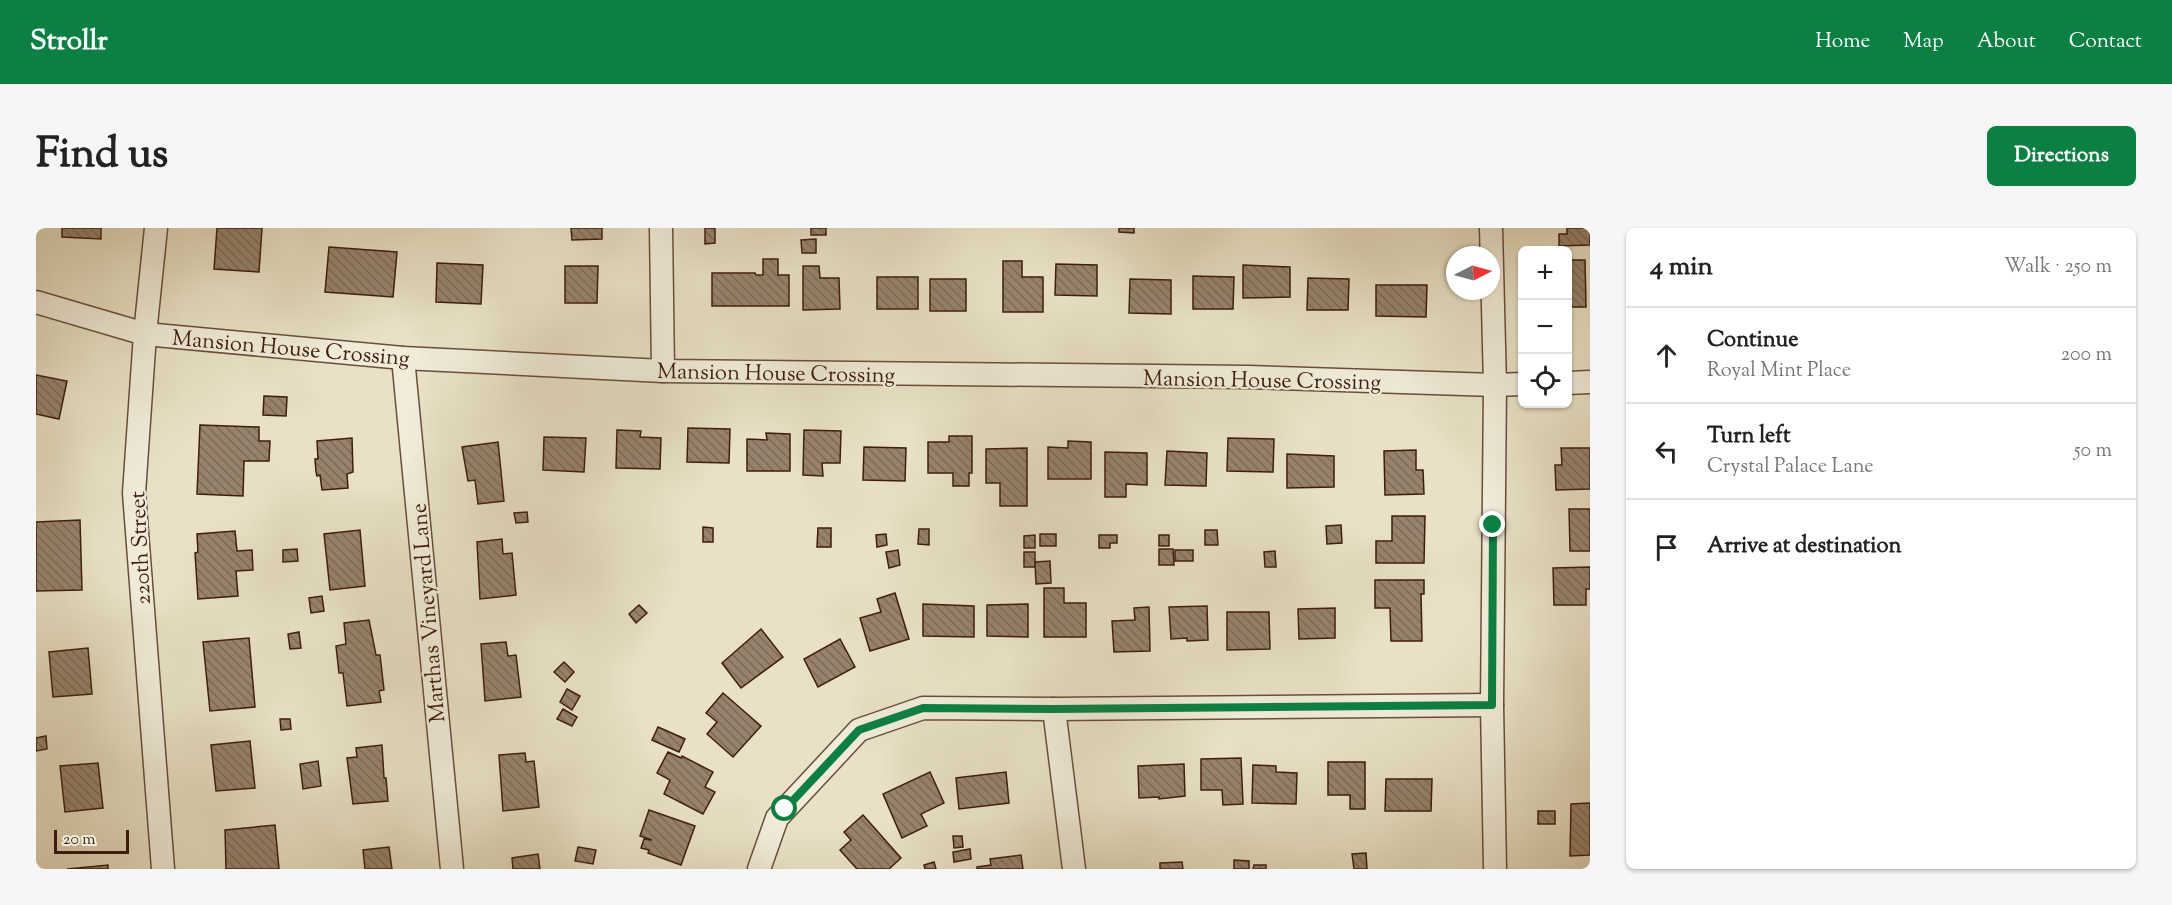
<!DOCTYPE html>
<meta charset="utf-8">
<style>
body{margin:0;font-family:"Sorts Mill Goudy",serif;background:#f6f6f6;color:#222}
.controls{position:absolute;right:18px;top:18px;display:grid;overflow:hidden;border-radius:9px;box-shadow:0 2px 4px #0004}
.controls button{width:54px;height:54px;display:grid;place-items:center;padding:0;border:0;border-bottom:2px solid #e0e0e0;background:#fff;color:#222;font:30px sans-serif}
.compass{position:absolute;left:1410px;top:18px;width:54px;height:54px;border-radius:50%;background:#fff;box-shadow:0 2px 4px #0004;rotate:84deg}
.scale{position:absolute;left:18px;bottom:15px;width:75px;box-sizing:border-box;padding-left:6px;border:3px solid #3f1d0d;border-top:0;font-size:16px;line-height:21px;white-space:nowrap;color:#3f1d0d;-webkit-text-stroke:4px #f0ecd9;paint-order:stroke}
.stop{position:absolute;width:18px;height:18px;margin:-14px;border:4px solid #0b8043;border-radius:50%;background:#fff}
.stop.end{background:#0b8043;border-color:#fff;box-shadow:0 2px 6px #0008}
.list{margin:0;padding:0;list-style:none}
h2{display:flex;justify-content:space-between;align-items:center;height:78px;margin:0;padding:0 24px;font-size:26px}
h2 small{font-size:20px;font-weight:400;color:#767676}
.list li{display:grid;grid-template-columns:39px 1fr auto;gap:18px;align-items:center;box-sizing:border-box;height:96px;padding:0 24px;border-top:2px solid #e0e0e0}
.list b{display:block;font-size:22px;white-space:nowrap}
.list p{margin:0;font-size:20px;white-space:nowrap;color:#767676}
.list em{font-size:20px;font-style:normal;color:#767676}
.icon{flex:none;width:33px;height:33px;fill:none;stroke:currentColor;stroke-width:2;stroke-linecap:round;stroke-linejoin:round}
.map{position:relative;flex:none;width:1554px;height:641px;overflow:hidden;border-radius:9px}
header{display:flex;align-items:center;gap:36px;box-sizing:border-box;height:84px;padding:0 30px;background:#0b8043;color:#fff}
header strong{font-size:28px}
nav{display:flex;gap:33px;margin-inline-start:auto;font-size:21px}
.intro{display:flex;align-items:center;justify-content:space-between;box-sizing:border-box;height:144px;padding:0 36px}
h1{margin:0;font-size:42px}
.button{padding:15px 27px;border-radius:9px;background:#0b8043;color:#fff;font-size:21px;font-weight:700}
main{display:flex;gap:36px;padding:0 36px}
aside{flex:1;background:#fff;border-radius:9px;box-shadow:0 2px 4px #0004}
.map>svg:first-child{display:block}
.building{fill:url(#building-back-hatch);stroke:#3f1d0d;stroke-width:1.5}
.lines{fill:none;stroke-linecap:round;stroke-linejoin:round}
.minor-casing{stroke:#694e3b;stroke-width:25}
.minor{stroke:#f0ecd9;stroke-width:22}
.route{stroke:#0b8043;stroke-width:8}
.labels{text-anchor:middle;stroke-width:4.5;stroke-linejoin:round;paint-order:stroke}
.street-label{font-size:22px;fill:#3f1d0d;stroke:#f0ecd9}
</style>
<header>
<strong>Strollr</strong>
<nav><a>Home</a><a>Map</a><a>About</a><a>Contact</a></nav>
</header>
<div class="intro"><h1>Find us</h1><a class="button">Directions</a></div>
<main>
<div class="map">
<svg width="1554" height="641" viewBox="0 0 1554 641">
<defs>
<pattern id="building-back-hatch" width="6" height="6" patternUnits="userSpaceOnUse" patternTransform="scale(1.5)"><rect width="6" height="6" fill="#97836d"/><path d="M-1 5l2 2M0 0l6 6M5-1l2 2" fill="none" stroke="#7d6b58"/></pattern>
</defs>
<rect width="100%" height="100%" fill="#e8e1c5"/>
<filter id="stains"><feTurbulence type="fractalNoise" baseFrequency=".00333" numOctaves="4"/><feColorMatrix values="0 0 0 0 .2 0 0 0 0 .09 0 0 0 0 .02 0 0 0 .5 -.17"/></filter>
<radialGradient id="worn" r=".72"><stop offset=".6" stop-color="#630" stop-opacity="0"/><stop offset="1" stop-color="#630" stop-opacity=".3"/></radialGradient>
<!-- building -->
<g class="building">
<path d="M26,0H65V11L26,9Z"/>
<path d="M181,0H226L223,44L178,41Z"/>
<path d="M535,0H566V11L536,12Z"/>
<path d="M669,0H679V15L669,16Z"/>
<rect x="775" y="0" width="15" height="7"/>
<path d="M1083,0H1098V5L1083,4Z"/>
<path d="M1531,0H1554V17L1523,18V6H1531Z"/>
<path d="M780,11V25H766L765,12Z"/>
<path d="M293,19L361,24L357,69L289,64Z"/>
<path d="M727,31H742V47H753V78H676V45H719L720,47H727Z"/>
<path d="M1532,32H1549L1550,79H1532Z"/>
<path d="M967,33H986V49H1007V84H967Z"/>
<path d="M401,35L447,37L445,76L400,74Z"/>
<path d="M1020,36L1061,37V68L1019,67Z"/>
<path d="M1207,37L1254,39V69L1207,70Z"/>
<path d="M529,38H562L561,75H529Z"/>
<path d="M767,38H783L784,50H803L804,81L767,82Z"/>
<path d="M1157,48L1198,49L1197,81H1157Z"/>
<rect x="841" y="49" width="41" height="32"/>
<path d="M1272,50L1313,51L1312,82H1271Z"/>
<rect x="894" y="51" width="36" height="32"/>
<path d="M1094,51L1135,52V86L1093,85Z"/>
<path d="M1340,57H1391L1390,89L1340,88Z"/>
<path d="M0,147L31,153L23,191L0,186Z"/>
<path d="M228,168L251,169L250,188L227,187Z"/>
<path d="M164,197L223,199V213H234L233,233H208L207,268L161,266Z"/>
<path d="M652,200L694,201L693,235L651,234Z"/>
<path d="M581,202L605,203L604,209L625,210L624,241L580,240Z"/>
<path d="M768,202L805,203L804,235H786L787,248L767,247Z"/>
<path d="M730,205L754,206V243H711V211L731,212Z"/>
<path d="M913,208H936V245H933V258H917V245H892V214H913Z"/>
<path d="M508,209L550,210L548,244L507,242Z"/>
<path d="M316,210L317,244L311,246L312,260L286,262L284,247L281,248L280,244L279,231H282L281,213Z"/>
<path d="M1192,210L1238,211L1237,244L1191,243Z"/>
<path d="M1032,213L1055,214V251H1012V219L1032,220Z"/>
<path d="M462,214L468,273L442,276L439,252L432,253L426,219Z"/>
<path d="M828,219L870,220L869,253L827,252Z"/>
<path d="M991,220V278H964V255H950V221Z"/>
<path d="M1525,220H1554V261L1520,262L1519,237H1526Z"/>
<path d="M1380,222V242H1387L1388,266L1349,267L1348,223Z"/>
<path d="M1131,223L1171,225L1170,258L1129,257Z"/>
<path d="M1069,224L1111,225V257L1090,256V269H1069Z"/>
<path d="M1251,226L1298,228V259L1251,260Z"/>
<path d="M1533,281H1554V323H1534Z"/>
<path d="M491,284L492,294L480,295L478,285Z"/>
<path d="M1356,288H1389L1388,335H1340V313H1356Z"/>
<path d="M44,292L46,362L0,363V294Z"/>
<path d="M1305,297L1306,315L1291,316L1290,298Z"/>
<path d="M667,299L677,300V314H667Z"/>
<path d="M782,300H795V319H781Z"/>
<path d="M883,301H893V317L882,316Z"/>
<path d="M324,302L329,358L294,362L288,306Z"/>
<path d="M1169,302H1181L1182,317H1169Z"/>
<path d="M199,303L201,323L216,322L217,342L200,343L202,368L162,371L159,325L162,324L161,306Z"/>
<path d="M850,306L851,317L841,319L840,307Z"/>
<rect x="1004" y="306" width="16" height="12"/>
<path d="M999,307V320H988V308Z"/>
<path d="M1063,307H1081V315H1074V320H1063Z"/>
<rect x="1123" y="307" width="10" height="11"/>
<path d="M466,311L467,326L476,325L480,367L444,371L441,314Z"/>
<path d="M261,321L262,333L247,334V322Z"/>
<path d="M1123,321H1137L1138,337H1123Z"/>
<path d="M862,322L864,337L853,340L850,324Z"/>
<rect x="1139" y="322" width="18" height="11"/>
<path d="M1239,323L1240,339H1229L1228,324Z"/>
<rect x="988" y="324" width="11" height="15"/>
<path d="M1014,333L1015,355L1000,356L999,334Z"/>
<path d="M1554,339V361H1550V377H1518L1517,340Z"/>
<path d="M1339,352H1388V366H1385L1386,413H1355L1354,380H1339Z"/>
<path d="M1008,360H1028V375H1050V409H1008Z"/>
<path d="M859,365L873,411L834,423L824,390L845,384L841,371Z"/>
<path d="M286,368L288,383L275,385L273,370Z"/>
<path d="M887,376L938,378V409L887,408Z"/>
<path d="M992,376V409L951,408V377Z"/>
<path d="M603,377L611,385L600,395L593,386Z"/>
<path d="M1171,378L1172,412L1151,413V410L1135,411L1133,379Z"/>
<path d="M1113,379L1114,423L1078,424L1076,393L1099,392L1098,380Z"/>
<path d="M1299,380V410L1263,411L1262,381Z"/>
<path d="M1191,384H1233L1234,421L1191,422Z"/>
<path d="M333,392L340,427H344L348,462L343,463L345,474L311,478L307,445H303L300,418L310,416L308,395Z"/>
<path d="M725,401L747,429L705,460L686,435Z"/>
<path d="M263,404L265,420L254,421L252,406Z"/>
<path d="M213,410L219,479L174,483L167,414Z"/>
<path d="M804,411L819,439L782,459L768,431Z"/>
<path d="M470,414L472,428L480,427L485,469L449,473L445,416Z"/>
<path d="M52,420L56,466L17,469L13,424Z"/>
<path d="M528,434L538,444L529,454L518,444Z"/>
<path d="M531,461L544,468L536,482L524,474Z"/>
<path d="M687,465L725,498L697,529L671,506L681,494L670,485Z"/>
<path d="M527,481L541,489L536,498L521,491Z"/>
<path d="M244,491H254L255,501L245,502Z"/>
<path d="M622,499L649,511L643,524L616,512Z"/>
<path d="M10,508L11,521L0,523V510Z"/>
<path d="M214,513L219,560L180,563L175,517Z"/>
<path d="M346,517L348,550H350L352,573L317,576L311,530L321,529L320,520Z"/>
<path d="M632,524L645,530L646,528L677,544L669,559L679,564L667,586L628,566L634,552L621,545Z"/>
<path d="M489,525L490,534L498,533L503,579L467,583L463,527Z"/>
<path d="M1205,530L1207,576L1187,577L1186,562H1165V531Z"/>
<path d="M282,533L285,558L267,561L264,536Z"/>
<path d="M1292,534H1329V581H1314V567H1292Z"/>
<path d="M62,535L67,580L29,584L24,538Z"/>
<path d="M1148,536L1149,568L1123,571V569L1103,570L1102,538Z"/>
<path d="M1217,537L1240,538V544L1261,545L1260,576L1216,575Z"/>
<path d="M894,544L908,575L885,586L891,598L866,610L847,566Z"/>
<path d="M970,544L973,575L923,581L920,550Z"/>
<path d="M1350,551H1396L1395,583H1349Z"/>
<path d="M1554,575V627L1534,628L1535,576Z"/>
<path d="M613,582L659,598L645,637L612,625L613,622L605,620L608,611L616,612L604,608Z"/>
<rect x="1502" y="583" width="17" height="13"/>
<path d="M827,587L865,630L853,641H821L804,622L815,612L808,604Z"/>
<path d="M239,597L243,641H190L189,602Z"/>
<path d="M917,608H926L927,619L918,620Z"/>
<path d="M353,619L356,641H329L327,622Z"/>
<path d="M542,619L560,622L557,636L539,633Z"/>
<path d="M934,621L935,631L918,634L917,624Z"/>
<path d="M1330,625L1331,641H1318L1316,626Z"/>
<path d="M502,626L504,641H477L476,630Z"/>
<path d="M985,627L987,641H941V639L955,637L954,631Z"/>
<path d="M1198,632L1213,633V641H1198Z"/>
<path d="M898,634L900,641H889L888,637Z"/>
<path d="M1146,634L1147,641H1124V635Z"/>
<path d="M72,637V641H31Z"/>
<path d="M1218,637H1230V641H1217Z"/>
</g>
<g class="lines">
<defs>
<g id="minor">
<path d="M120,0L109,106L98,265L127,641"/>
<path d="M625,0L627,143"/>
<path d="M1455,0L1459,157L1456,477L1459,641"/>
<path d="M0,74L109,106L367,130L627,143L1212,149L1459,157L1486,156"/>
<path d="M367,130L416,641"/>
<path d="M1532,155L1554,154"/>
<path d="M1018,481L1038,641"/>
<path d="M723,641L741,590L823,502L887,480L1018,481L1456,477"/>
</g>
</defs>
<!-- minor casing -->
<use href="#minor" class="minor-casing"/>
<!-- minor -->
<use href="#minor" class="minor"/>
</g>
<g class="lines">
<!-- route -->
<path class="route" d="M749,581L823,502L887,480L1018,481L1456,477L1457,297"/>
</g>
<g class="labels">
<!-- street labels -->
<g class="street-label">
<text transform="translate(255 119) rotate(5)" y="8">Mansion House Crossing</text>
<text transform="translate(740 144) rotate(1)" y="8">Mansion House Crossing</text>
<text transform="translate(1226 151) rotate(1)" y="8">Mansion House Crossing</text>
<text transform="translate(103 320) rotate(-93)" y="8">220th Street</text>
<text transform="translate(391 385) rotate(-95)" y="8">Marthas Vineyard Lane</text>
</g>
</g>
<rect width="100%" height="100%" filter="url(#stains)"/>
<rect width="100%" height="100%" fill="url(#worn)"/>
</svg>
<div class="controls">
<button>+</button>
<button>−</button>
<button><svg class="icon" aria-label="locate" viewBox="0 0 24 24"><circle cx="12" cy="12" r="6"/><path d="M12 2v4M12 18v4M2 12h4M18 12h4"/></svg></button>
</div>
<svg class="compass" viewBox="-18 -18 36 36"><path d="M0-13l5 13h-10z" fill="#e53935"/><path d="M0 13l5-13h-10z" fill="#767676"/></svg>
<div class="scale">20 m</div>
<div class="stop" style="left:749px;top:581px"></div>
<div class="stop end" style="left:1457px;top:297px"></div>
</div>
<aside>
<h2>4 min<small>Walk · 250 m</small></h2>
<ul class="list">
<li><svg class="icon" aria-label="ahead" viewBox="0 0 24 24"><path d="M12 20V5M6 11l6-6 6 6"/></svg><div><b>Continue</b><p>Royal Mint Place</p></div><em>200 m</em></li>
<li><svg class="icon" aria-label="left" viewBox="0 0 24 24"><path d="M17 20v-9H6M10 6l-5 5 5 5"/></svg><div><b>Turn left</b><p>Crystal Palace Lane</p></div><em>50 m</em></li>
<li><svg class="icon" aria-label="arrive" viewBox="0 0 24 24"><path d="M6 21V4h12l-3 4 3 4H6"/></svg><div><b>Arrive at destination</b></div></li>
</ul>
</aside>
</main>
